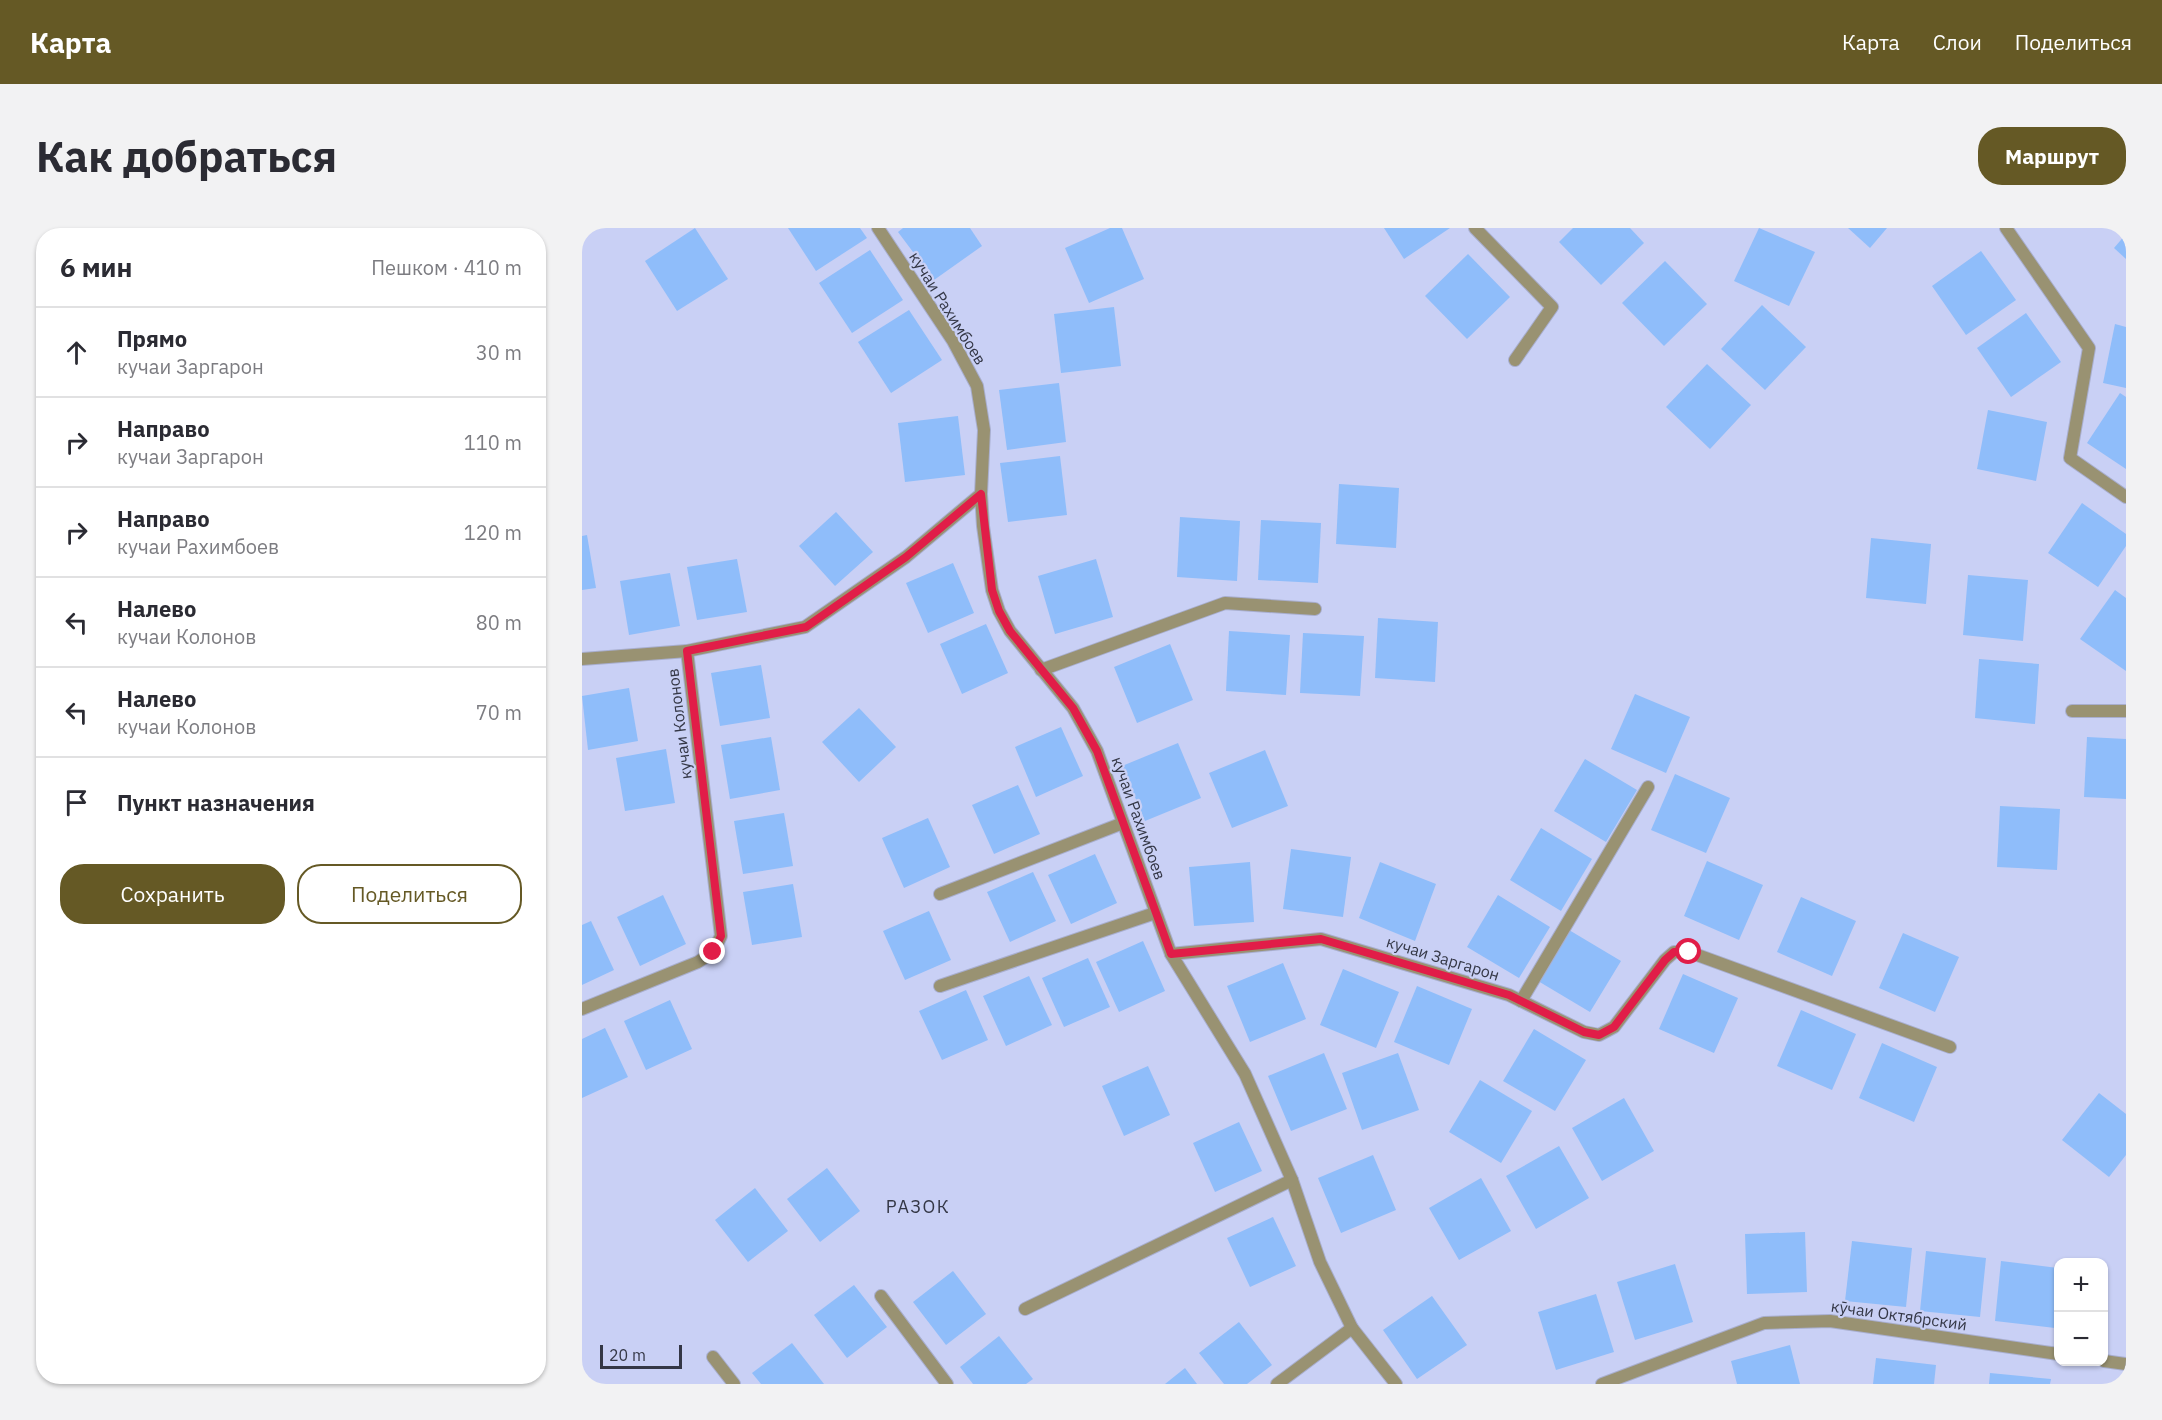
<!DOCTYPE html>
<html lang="ru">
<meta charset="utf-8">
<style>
body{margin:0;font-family:"IBM Plex Sans",sans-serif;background:#f2f2f3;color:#2b2b33}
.controls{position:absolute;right:18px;bottom:18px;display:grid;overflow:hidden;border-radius:12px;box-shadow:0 2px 4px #0004}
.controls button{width:54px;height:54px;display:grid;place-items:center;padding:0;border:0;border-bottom:2px solid #e1e1e2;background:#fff;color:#2b2b33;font:30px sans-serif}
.scale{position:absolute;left:18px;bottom:15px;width:82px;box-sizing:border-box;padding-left:6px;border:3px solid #343746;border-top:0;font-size:16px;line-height:21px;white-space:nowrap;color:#343746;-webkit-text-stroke:4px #c9d0f5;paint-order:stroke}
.stop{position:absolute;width:18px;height:18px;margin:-14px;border:4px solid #e11d48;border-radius:50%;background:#fff}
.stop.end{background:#e11d48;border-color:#fff;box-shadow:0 2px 6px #0008}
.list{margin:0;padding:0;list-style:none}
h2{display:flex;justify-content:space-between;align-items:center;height:78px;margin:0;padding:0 24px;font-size:26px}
h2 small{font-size:20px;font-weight:400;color:#7c7c81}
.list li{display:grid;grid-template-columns:39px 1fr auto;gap:18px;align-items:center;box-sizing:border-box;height:90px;padding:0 24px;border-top:2px solid #e1e1e2}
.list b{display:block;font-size:22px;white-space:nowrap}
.list p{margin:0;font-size:20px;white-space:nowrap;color:#7c7c81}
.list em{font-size:20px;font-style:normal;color:#7c7c81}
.actions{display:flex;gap:12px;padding:18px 24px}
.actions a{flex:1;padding:14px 0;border:2px solid #655925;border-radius:24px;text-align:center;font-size:21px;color:#655925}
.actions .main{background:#655925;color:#fff}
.icon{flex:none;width:33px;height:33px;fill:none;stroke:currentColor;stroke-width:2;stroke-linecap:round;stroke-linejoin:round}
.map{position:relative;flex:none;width:1544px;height:1156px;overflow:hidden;border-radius:24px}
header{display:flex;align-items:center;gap:36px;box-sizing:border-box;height:84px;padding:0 30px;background:#655925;color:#fff}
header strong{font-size:28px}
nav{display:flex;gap:33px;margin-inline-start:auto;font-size:21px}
.intro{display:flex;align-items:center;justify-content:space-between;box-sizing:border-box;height:144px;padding:0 36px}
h1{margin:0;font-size:42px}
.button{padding:15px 27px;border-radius:24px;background:#655925;color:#fff;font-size:21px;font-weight:700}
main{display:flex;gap:36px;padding:0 36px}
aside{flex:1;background:#fff;border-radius:24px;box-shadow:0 2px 4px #0004}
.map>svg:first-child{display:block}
.building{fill:#8fbdfa}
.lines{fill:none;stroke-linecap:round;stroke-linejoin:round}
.lane-casing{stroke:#a8aece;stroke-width:14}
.street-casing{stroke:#a8aece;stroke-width:14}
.lane{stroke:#999272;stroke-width:12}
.street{stroke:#999272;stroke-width:12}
.route{stroke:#e11d48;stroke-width:8}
.labels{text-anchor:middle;stroke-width:4.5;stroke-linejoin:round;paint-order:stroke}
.street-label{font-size:16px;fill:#343746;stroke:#c9d0f5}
.neighbourhood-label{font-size:18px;letter-spacing:1.5px;fill:#343746;stroke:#c9d0f5}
</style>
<header>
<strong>Карта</strong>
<nav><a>Карта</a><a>Слои</a><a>Поделиться</a></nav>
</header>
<div class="intro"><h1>Как добраться</h1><a class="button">Маршрут</a></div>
<main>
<aside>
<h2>6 мин<small>Пешком · 410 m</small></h2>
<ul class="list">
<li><svg class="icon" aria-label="ahead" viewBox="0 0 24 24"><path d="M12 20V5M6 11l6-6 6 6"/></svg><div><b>Прямо</b><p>кучаи Заргарон</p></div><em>30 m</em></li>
<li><svg class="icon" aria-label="right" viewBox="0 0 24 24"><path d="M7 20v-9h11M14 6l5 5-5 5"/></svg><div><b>Направо</b><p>кучаи Заргарон</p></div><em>110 m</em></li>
<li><svg class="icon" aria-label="right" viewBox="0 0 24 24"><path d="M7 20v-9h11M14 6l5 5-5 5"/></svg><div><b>Направо</b><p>кучаи Рахимбоев</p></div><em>120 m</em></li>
<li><svg class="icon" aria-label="left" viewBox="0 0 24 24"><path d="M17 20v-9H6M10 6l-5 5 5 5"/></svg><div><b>Налево</b><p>кучаи Колонов</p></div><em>80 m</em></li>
<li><svg class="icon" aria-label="left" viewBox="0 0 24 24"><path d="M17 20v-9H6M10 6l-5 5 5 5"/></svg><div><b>Налево</b><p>кучаи Колонов</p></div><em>70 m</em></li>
<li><svg class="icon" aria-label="arrive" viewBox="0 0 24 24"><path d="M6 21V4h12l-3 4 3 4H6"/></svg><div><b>Пункт назначения</b></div></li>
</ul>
<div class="actions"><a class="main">Сохранить</a><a>Поделиться</a></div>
</aside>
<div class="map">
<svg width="1544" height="1156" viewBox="0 0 1544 1156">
<rect width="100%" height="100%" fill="#c9d0f5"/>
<!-- building -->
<g class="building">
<path d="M113,0L146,51L95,83L63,33Z"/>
<path d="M206,0H278L285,10L234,43Z"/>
<path d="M321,0H388L400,18L352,52L316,4Z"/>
<path d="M528,0H540L562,51L507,75L483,20Z"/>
<path d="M802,0H868L822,31Z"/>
<path d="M991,0H1048L1062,15L1019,57L977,14Z"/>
<path d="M1177,0L1233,24L1207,78L1152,53Z"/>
<path d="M1266,0H1305L1288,20Z"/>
<path d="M1544,6V31L1532,20Z"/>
<path d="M288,22L321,72L270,105L237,55Z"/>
<path d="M1399,23L1434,72L1384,107L1350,58Z"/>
<path d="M886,26L928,69L885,111L843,68Z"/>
<path d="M1083,33L1125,76L1082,118L1040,75Z"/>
<path d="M1180,77L1224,119L1183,162L1139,121Z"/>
<path d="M532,79L539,138L479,145L472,86Z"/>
<path d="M327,82L360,132L309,165L276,114Z"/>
<path d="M1444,85L1479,134L1429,169L1395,120Z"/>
<path d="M1533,96L1544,99V160L1521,155Z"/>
<path d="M1125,136L1169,177L1128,221L1084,179Z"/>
<path d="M477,155L484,214L425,222L417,162Z"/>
<path d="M1538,165L1544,169V241L1505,215Z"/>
<path d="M1406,182L1465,194L1454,253L1395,241Z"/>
<path d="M376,188L383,247L323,254L316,195Z"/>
<path d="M478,228L485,287L426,294L418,235Z"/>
<path d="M757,256L817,260L814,320L754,316Z"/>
<path d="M1500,275L1544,306V318L1516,359L1466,325Z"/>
<path d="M254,284L291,324L253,358L217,318Z"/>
<path d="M598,289L658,293L655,353L595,349Z"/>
<path d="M679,292L739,295L736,355L676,352Z"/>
<path d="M5,307L14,360L0,362V308Z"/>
<path d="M1289,310L1349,316L1344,376L1284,370Z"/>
<path d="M155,331L165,384L115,392L105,339Z"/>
<path d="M514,331L531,389L473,406L456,348Z"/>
<path d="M371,335L392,385L346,405L324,355Z"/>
<path d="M88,345L98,398L47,407L38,353Z"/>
<path d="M1386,347L1446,352L1441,413L1381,407Z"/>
<path d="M1533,362L1544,370V443L1498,411Z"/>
<path d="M796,390L856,394L853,454L793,450Z"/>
<path d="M404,396L426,445L380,466L358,416Z"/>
<path d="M647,403L708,407L704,467L644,463Z"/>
<path d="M721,405L782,408L778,468L718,465Z"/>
<path d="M588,416L611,472L555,495L532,439Z"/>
<path d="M1397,431L1457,436L1453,496L1393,490Z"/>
<path d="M179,437L188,490L138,498L129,445Z"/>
<path d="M47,460L56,513L6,522L0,468Z"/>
<path d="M1053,466L1108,489L1084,545L1029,521Z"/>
<path d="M277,480L314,519L277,554L240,514Z"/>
<path d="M479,499L501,548L454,569L433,519Z"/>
<path d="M189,509L198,562L148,571L139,517Z"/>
<path d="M1505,509L1544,511V571L1502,569Z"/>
<path d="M596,515L619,570L563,593L540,538Z"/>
<path d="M84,521L93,575L43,583L34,530Z"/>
<path d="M683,522L706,578L650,600L627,545Z"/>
<path d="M1003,531L1055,562L1024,614L972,583Z"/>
<path d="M1093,546L1148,570L1124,625L1069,602Z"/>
<path d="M436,557L458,606L412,626L390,577Z"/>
<path d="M1418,578L1478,581L1475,642L1415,639Z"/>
<path d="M202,585L211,638L161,646L152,593Z"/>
<path d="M346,590L368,639L322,660L300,610Z"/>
<path d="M959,600L1010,631L979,683L928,652Z"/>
<path d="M709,621L769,629L761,689L701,681Z"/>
<path d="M513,626L535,675L489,696L466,647Z"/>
<path d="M1125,633L1181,657L1157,712L1102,688Z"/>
<path d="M668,634L672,694L612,698L607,639Z"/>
<path d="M798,634L854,656L833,713L777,690Z"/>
<path d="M451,644L474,693L428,714L405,664Z"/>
<path d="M211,656L220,709L170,717L161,664Z"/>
<path d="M81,667L104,716L58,738L35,689Z"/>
<path d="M916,667L968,699L937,750L885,719Z"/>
<path d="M1219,669L1274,693L1250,748L1195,724Z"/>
<path d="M347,683L369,732L323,752L301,703Z"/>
<path d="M9,693L32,742L0,757V697Z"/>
<path d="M987,702L1039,733L1008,784L956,753Z"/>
<path d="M1321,705L1377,729L1353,784L1297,760Z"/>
<path d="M561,713L583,763L537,784L514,734Z"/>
<path d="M506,730L528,779L482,799L460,750Z"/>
<path d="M701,735L724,791L668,814L645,758Z"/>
<path d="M761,741L817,764L794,820L738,797Z"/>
<path d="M1101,746L1156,770L1132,825L1077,801Z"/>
<path d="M447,748L470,797L424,818L401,768Z"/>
<path d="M835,758L890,781L867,837L812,814Z"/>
<path d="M384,762L406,812L360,832L337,783Z"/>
<path d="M88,772L110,821L64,842L42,793Z"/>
<path d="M1219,782L1274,806L1250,862L1195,838Z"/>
<path d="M23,800L46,849L0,870V811Z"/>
<path d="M952,801L1004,832L973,883L921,853Z"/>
<path d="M1300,815L1355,839L1332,894L1277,870Z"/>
<path d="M742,825L765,881L709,903L686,848Z"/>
<path d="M816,825L837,882L780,902L760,845Z"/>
<path d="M566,838L588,887L542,908L520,858Z"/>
<path d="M898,852L950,883L919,935L867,904Z"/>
<path d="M1517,865L1544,886V927L1527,949L1480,912Z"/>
<path d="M1042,870L1072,923L1020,953L990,900Z"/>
<path d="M657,894L680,943L633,964L611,915Z"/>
<path d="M977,918L1007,970L954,1001L924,948Z"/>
<path d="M791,927L814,982L759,1005L736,950Z"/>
<path d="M245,940L278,983L238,1014L205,971Z"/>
<path d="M899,950L929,1003L877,1032L847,980Z"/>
<path d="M173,960L206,1003L166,1034L133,992Z"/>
<path d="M691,989L714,1038L668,1059L645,1010Z"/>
<path d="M1223,1004L1225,1064L1165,1066L1163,1006Z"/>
<path d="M1270,1013L1330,1020L1324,1079L1263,1073Z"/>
<path d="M1344,1023L1404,1030L1398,1089L1338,1083Z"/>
<path d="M1419,1033L1476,1040L1473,1100L1413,1093Z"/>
<path d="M1093,1036L1111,1094L1053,1112L1035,1054Z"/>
<path d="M371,1043L404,1086L364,1117L331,1074Z"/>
<path d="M272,1057L305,1099L265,1130L232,1087Z"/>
<path d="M1014,1066L1032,1124L974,1142L956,1084Z"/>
<path d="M850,1068L885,1117L835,1151L801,1102Z"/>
<path d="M657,1094L690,1137L665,1156H642L617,1125Z"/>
<path d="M417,1108L451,1151L444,1156H391L378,1139Z"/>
<path d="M210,1115L242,1156H179L170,1145Z"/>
<path d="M1208,1117L1218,1156H1155L1149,1133Z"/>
<path d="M1294,1130L1354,1137L1352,1156H1291Z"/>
<path d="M603,1140L615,1156H583Z"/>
<path d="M1408,1145L1469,1151L1468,1156H1407Z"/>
</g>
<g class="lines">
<defs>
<g id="lane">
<path d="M296,0L371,113L395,158L402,202L399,266L401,298L410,362L417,383L428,403L491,480L515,523L589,726L663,846L710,952L738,1034L770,1100L814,1156"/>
<path d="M939,773L1066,559"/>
</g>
<g id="street">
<path d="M893,0L970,79L933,132"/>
<path d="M1424,0L1507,120L1488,230L1544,269"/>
<path d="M0,431L105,423"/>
<path d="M459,442L643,375L733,381"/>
<path d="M1490,483H1544"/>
<path d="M358,666L541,595"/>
<path d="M589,726L739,711L927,767L1002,804L1017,807L1032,799L1083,732L1092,724H1107L1368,819"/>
<path d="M358,758L573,685"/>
<path d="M0,781L116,734L131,724L139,708L105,423L223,399L324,329L399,266"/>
<path d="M299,1068L365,1156"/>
<path d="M443,1081L710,952"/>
<path d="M131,1129L152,1156"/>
<path d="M1522,1133L1544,1136"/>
<path d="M695,1156L770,1100"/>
<path d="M1020,1156L1182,1095L1248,1093L1476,1126"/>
</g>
</defs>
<!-- lane casing -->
<use href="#lane" class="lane-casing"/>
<!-- street casing -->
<use href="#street" class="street-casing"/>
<!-- lane -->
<use href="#lane" class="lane"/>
<!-- street -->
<use href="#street" class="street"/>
</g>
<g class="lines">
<!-- route -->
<path class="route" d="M131,724L139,708L105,423L224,399L324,329L399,266L410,362L417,383L428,403L491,480L515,523L589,726L739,711L927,767L1002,804L1017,807L1032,799L1083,732L1092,724H1107"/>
</g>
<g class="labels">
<!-- street labels -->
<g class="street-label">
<text transform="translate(366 80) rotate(58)" y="6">кучаи Рахимбоев</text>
<text transform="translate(97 496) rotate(-97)" y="6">кучаи Колонов</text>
<text transform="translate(557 590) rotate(70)" y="6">кучаи Рахимбоев</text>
<text transform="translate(861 730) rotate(17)" y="6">кучаи Заргарон</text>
<text transform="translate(1317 1087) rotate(8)" y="6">кӯчаи Октябрский</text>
</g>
<!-- neighbourhood labels -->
<g class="neighbourhood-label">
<text x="336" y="985">РАЗОК</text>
</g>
</g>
</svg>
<div class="controls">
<button>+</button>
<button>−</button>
</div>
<div class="scale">20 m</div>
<div class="stop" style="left:1107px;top:724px"></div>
<div class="stop end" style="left:131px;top:724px"></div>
</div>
</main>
